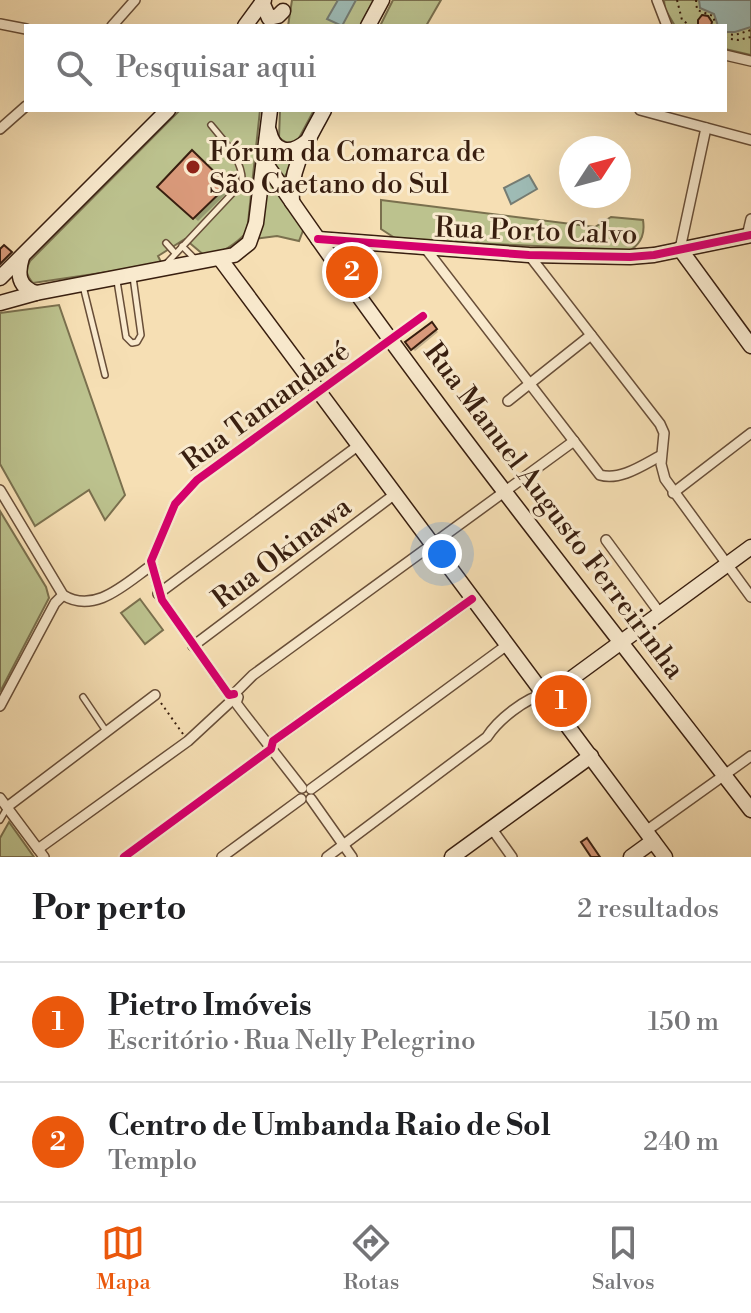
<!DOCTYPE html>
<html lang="pt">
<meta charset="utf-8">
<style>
body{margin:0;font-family:"Libre Bodoni",serif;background:#f2f2f2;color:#202124}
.compass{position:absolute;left:559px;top:136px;width:72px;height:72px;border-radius:50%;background:#fff;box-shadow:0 8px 32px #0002;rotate:54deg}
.you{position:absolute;left:442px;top:554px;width:28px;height:28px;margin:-20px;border:6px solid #fff;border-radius:50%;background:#1a73e8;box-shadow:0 0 0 12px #1a73e833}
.badge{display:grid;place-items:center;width:52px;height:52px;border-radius:50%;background:#ea580c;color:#fff;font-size:26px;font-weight:700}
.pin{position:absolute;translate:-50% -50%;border:4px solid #fff;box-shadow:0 2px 8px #0006}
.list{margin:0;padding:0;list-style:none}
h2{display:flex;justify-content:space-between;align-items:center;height:104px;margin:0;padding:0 32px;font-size:34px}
h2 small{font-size:26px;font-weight:400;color:#757577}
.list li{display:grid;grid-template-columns:52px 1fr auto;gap:24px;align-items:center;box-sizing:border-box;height:120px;padding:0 32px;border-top:2px solid #e0e0e0}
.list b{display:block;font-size:30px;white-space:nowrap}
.list p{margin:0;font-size:26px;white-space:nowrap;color:#757577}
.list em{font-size:26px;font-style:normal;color:#757577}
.icon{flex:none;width:44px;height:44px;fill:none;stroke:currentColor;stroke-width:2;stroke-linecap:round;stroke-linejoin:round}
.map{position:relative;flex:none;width:751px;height:857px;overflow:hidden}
.search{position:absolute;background:#fff;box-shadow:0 8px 32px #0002;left:24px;right:24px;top:24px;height:88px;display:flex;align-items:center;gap:20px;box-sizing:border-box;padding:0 28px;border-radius:0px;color:#757577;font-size:30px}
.sheet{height:344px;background:#fff}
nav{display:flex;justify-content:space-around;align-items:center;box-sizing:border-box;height:112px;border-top:2px solid #e0e0e0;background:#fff;font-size:22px;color:#757577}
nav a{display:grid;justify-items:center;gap:4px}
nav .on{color:#ea580c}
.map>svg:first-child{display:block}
.green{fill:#bcc28e;stroke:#7a704e;stroke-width:2}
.water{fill:#9ebbb5;stroke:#757c73;stroke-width:2}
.shadow{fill:#0003}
.building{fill:#d9997a;stroke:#381e0f;stroke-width:2}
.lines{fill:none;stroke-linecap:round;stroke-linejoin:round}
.lane-casing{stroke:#684e38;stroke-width:8}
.street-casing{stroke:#684e38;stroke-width:12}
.secondary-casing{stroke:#381e0f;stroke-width:17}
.path{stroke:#381e0f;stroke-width:2;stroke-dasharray:2 4;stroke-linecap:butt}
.lane{stroke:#f9eace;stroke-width:5}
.street{stroke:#f9eace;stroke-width:9}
.secondary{stroke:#f9eace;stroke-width:14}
.cycleway-casing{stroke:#f9eace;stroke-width:13}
.cycleway{stroke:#d6006c;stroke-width:8}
.poi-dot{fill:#8f2418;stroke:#f9eace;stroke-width:3}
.labels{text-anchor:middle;stroke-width:6;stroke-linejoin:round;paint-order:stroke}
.poi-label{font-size:28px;fill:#381e0f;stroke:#f9eace;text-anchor:start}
.street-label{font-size:28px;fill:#381e0f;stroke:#f9eace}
</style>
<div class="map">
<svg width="751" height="857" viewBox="0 0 751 857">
<rect width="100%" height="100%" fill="#f6dfb4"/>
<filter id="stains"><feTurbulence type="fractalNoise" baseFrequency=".0025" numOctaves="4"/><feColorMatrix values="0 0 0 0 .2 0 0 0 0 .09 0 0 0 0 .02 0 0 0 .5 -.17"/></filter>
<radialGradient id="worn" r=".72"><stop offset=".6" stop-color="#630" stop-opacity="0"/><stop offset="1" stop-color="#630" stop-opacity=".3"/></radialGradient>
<!-- green -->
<g class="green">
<path d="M292,0H374L360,26H288Z"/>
<path d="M393,0H441L426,26H380Z"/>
<path d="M664,0H751V55L725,49V26H675L665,9Z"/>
<path d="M180,110H260L247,232C234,246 223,252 205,256L185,239L158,256L162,264L33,283C26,275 25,270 30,261Z"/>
<path d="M280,110H314L298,140L289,144L279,138Z"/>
<path d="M270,149L283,157L295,158L283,180L271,161Z"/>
<path d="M267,174L304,228L299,241L277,236L254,239Z"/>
<path d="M381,200L595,227L611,217L643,220C645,233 642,242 631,250L398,240L381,229Z"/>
<path d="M59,305L125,495L105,520L89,490L35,526L0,464V313Z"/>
<path d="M0,511L46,587L49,598L0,692Z"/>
<path d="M140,599L163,630L145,644L121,613Z"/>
<path d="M9,822L34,857H0V838Z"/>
</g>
<!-- water -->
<g class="water">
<path d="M338,0H356L342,26L327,19Z"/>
<path d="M699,0H751V27L735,32H725V26H718L714,14L700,8Z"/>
<path d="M529,175L537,189L511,204L504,188Z"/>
</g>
<!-- shadow -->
<g class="shadow">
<path d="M192,152L230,190L198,221L160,187Z"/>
<path d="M431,325L438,332L415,351L407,342Z"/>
</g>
<!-- building -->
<g class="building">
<path d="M702,15L708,16L712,22L711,26H698V20Z"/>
<path d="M192,150L228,185L193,219L157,187Z"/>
<path d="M4,245L12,252L0,264V249Z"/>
<path d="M432,322L437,329L411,350L405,342Z"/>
<path d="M587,838L600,857H591L581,842Z"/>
</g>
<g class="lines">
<defs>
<g id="lane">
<path d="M166,243L175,253"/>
<path d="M182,246L195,259"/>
<path d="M166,264L242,183C244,161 224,141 211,125"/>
<path d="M117,281L126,337L132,343L137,342L141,335L133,277"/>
<path d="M83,286L105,375"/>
<path d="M83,697L106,731"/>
<path d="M0,820L7,808"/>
</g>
<g id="street">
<path d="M657,0L667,26"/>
<path d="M0,24L26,29"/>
<path d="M112,26L135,0"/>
<path d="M725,55L751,61"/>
<path d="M640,110L751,140"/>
<path d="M0,129L26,106"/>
<path d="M747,236L751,219"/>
<path d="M426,249L600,475C620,481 643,465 660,456"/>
<path d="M680,249L706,128"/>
<path d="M529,255L660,424L664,433L661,464L665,479L751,597"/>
<path d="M508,401L591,335"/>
<path d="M0,490L63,595C95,615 126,583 152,565"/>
<path d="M673,493L751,433"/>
<path d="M606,540L659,612"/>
<path d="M158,594L359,445"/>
<path d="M193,646L395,494"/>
<path d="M234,694L253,675L574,441"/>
<path d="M234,694L238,697L236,703L242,711L302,788"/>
<path d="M229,695L162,600L151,561L175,504L197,480L423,316"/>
<path d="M0,706L55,603L63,595"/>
<path d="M311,789L507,645"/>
<path d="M0,798L44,857"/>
<path d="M311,799L352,857"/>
<path d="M7,807L155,695"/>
<path d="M492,829L512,857"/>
<path d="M646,831L751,756"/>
<path d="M38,849L188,741L229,703"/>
<path d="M124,857L271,749L273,741L297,724L472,599"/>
<path d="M222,857L301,799"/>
<path d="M327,857L487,737C498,720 525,698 545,694"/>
</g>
<g id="secondary">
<path d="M262,2L269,18L278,16L283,11"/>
<path d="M245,26L264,0"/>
<path d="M368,26L382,0"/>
<path d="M269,131C274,153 290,155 306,142"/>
<path d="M264,161C416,385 586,596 751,810"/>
<path d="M292,202C289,168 309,139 324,110"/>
<path d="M318,239L529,255L630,257L654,255L751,235"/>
<path d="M680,249L751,346"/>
<path d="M22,257C17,274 18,287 36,293"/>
<path d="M221,260L665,857"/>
<path d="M0,278L168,110"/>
<path d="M0,303L36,293L234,255L249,243L256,223L270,110"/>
<path d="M545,694L553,692L751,547"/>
<path d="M452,857L591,756"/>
<path d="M631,857L653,841"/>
</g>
</defs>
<!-- lane casing -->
<use href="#lane" class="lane-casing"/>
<!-- street casing -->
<use href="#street" class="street-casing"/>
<!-- secondary casing -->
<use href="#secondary" class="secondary-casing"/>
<!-- path -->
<g class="path">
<path d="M677,0L682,20L691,26"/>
<path d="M696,0L697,10L713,16L716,26"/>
<path d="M696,26L698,24"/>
<path d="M725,34L735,35L751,30"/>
<path d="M725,38L738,40L751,37"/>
<path d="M161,703L183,734"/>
</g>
<!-- lane -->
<use href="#lane" class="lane"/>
<!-- street -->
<use href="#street" class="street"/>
<!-- secondary -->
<use href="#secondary" class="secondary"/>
<defs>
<g id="cycleway">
<path d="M318,239L529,255L630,257L654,255L751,235"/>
<path d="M234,694L229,695L162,600L151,561L175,504L197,480L423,316"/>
<path d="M124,857L271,749L273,741L297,724L472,599"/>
</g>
</defs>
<!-- cycleway casing -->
<use href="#cycleway" class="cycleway-casing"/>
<!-- cycleway -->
<use href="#cycleway" class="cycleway"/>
</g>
<!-- markers -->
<circle class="poi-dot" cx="193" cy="167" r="8"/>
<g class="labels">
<!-- poi labels -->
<g class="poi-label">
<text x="209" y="161">Fórum da Comarca de<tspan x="209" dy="32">São Caetano do Sul</tspan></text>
</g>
<!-- street labels -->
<g class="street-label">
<text transform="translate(536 230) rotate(2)" y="10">Rua Porto Calvo</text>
<text transform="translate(265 405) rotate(-36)" y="10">Rua Tamandaré</text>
<text transform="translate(555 510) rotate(53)" y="10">Rua Manuel Augusto Ferreirinha</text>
<text transform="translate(281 552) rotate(-37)" y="10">Rua Okinawa</text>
</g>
</g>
<rect width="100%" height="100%" filter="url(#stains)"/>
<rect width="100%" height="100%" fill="url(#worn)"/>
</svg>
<svg class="compass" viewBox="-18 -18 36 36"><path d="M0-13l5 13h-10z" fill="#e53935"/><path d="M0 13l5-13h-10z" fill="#757577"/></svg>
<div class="you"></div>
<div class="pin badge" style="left:561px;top:701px">1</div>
<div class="pin badge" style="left:352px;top:272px">2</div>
<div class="search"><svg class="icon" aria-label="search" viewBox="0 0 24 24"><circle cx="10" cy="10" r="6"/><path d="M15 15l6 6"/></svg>Pesquisar aqui</div>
</div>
<section class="sheet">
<h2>Por perto<small>2 resultados</small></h2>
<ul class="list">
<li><span class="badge">1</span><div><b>Pietro Imóveis</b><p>Escritório · Rua Nelly Pelegrino</p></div><em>150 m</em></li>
<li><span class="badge">2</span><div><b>Centro de Umbanda Raio de Sol</b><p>Templo</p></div><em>240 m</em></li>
</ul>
</section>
<nav>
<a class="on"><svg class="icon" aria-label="map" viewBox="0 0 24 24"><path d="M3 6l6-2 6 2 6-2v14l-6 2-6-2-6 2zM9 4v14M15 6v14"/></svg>Mapa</a>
<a><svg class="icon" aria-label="directions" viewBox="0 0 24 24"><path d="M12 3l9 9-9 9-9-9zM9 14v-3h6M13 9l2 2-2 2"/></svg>Rotas</a>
<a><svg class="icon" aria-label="saved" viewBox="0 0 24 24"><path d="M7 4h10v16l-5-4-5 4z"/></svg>Salvos</a>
</nav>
